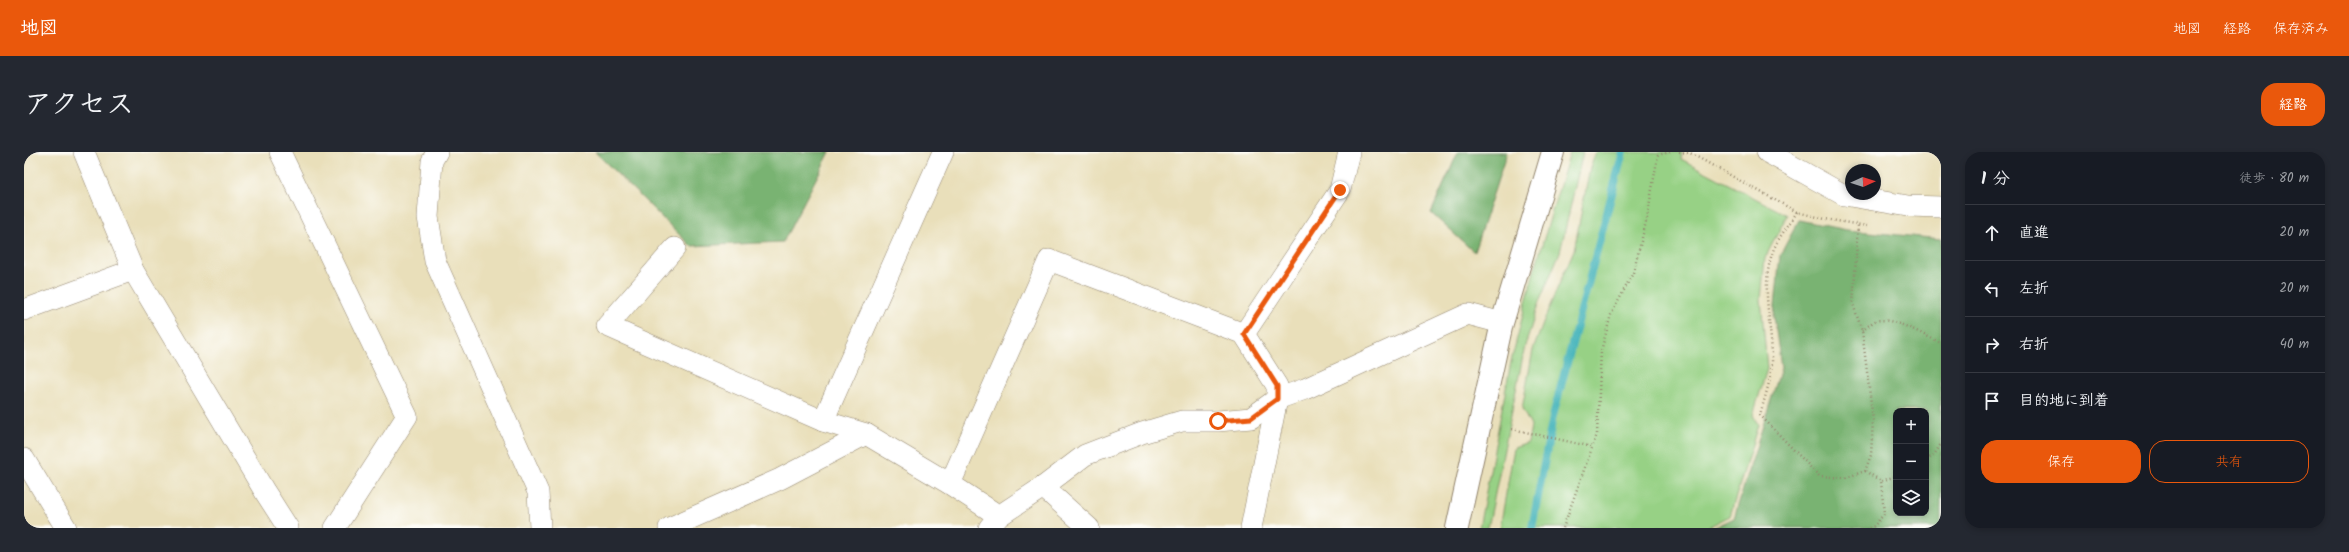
<!DOCTYPE html>
<html lang="ja">
<meta charset="utf-8">
<style>
body{margin:0;font-family:Kalam,"Klee One",sans-serif;background:#242831;color:#f1f3f6}
.controls{position:absolute;right:12px;bottom:12px;display:grid;overflow:hidden;border-radius:8px;box-shadow:0 2px 6px #0003}
.controls button{width:36px;height:36px;display:grid;place-items:center;padding:0;border:0;border-bottom:1px solid #363941;background:#171b24;color:#f1f3f6;font:20px sans-serif}
.compass{position:absolute;left:1821px;top:12px;width:36px;height:36px;border-radius:50%;background:#171b24;box-shadow:0 2px 6px #0003;rotate:87deg}
.stop{position:absolute;width:12px;height:12px;margin:-9px;border:3px solid #ea580c;border-radius:50%;background:#fff}
.stop.end{background:#ea580c;border-color:#fff;box-shadow:0 1px 4px #0008}
.list{margin:0;padding:0;list-style:none}
h2{display:flex;justify-content:space-between;align-items:center;height:52px;margin:0;padding:0 16px;font-size:17px}
h2 small{font-size:13px;font-weight:400;color:#9ea1a6}
.list li{display:grid;grid-template-columns:26px 1fr auto;gap:12px;align-items:center;box-sizing:border-box;height:56px;padding:0 16px;border-top:1px solid #363941}
.list b{display:block;font-size:15px;white-space:nowrap}
.list em{font-size:13px;font-style:normal;color:#9ea1a6}
.actions{display:flex;gap:8px;padding:12px 16px}
.actions a{flex:1;padding:9px 0;border:1px solid #ea580c;border-radius:16px;text-align:center;font-size:14px;color:#ea580c}
.actions .main{background:#ea580c;color:#fff}
.icon{flex:none;width:22px;height:22px;fill:none;stroke:currentColor;stroke-width:2;stroke-linecap:round;stroke-linejoin:round}
.map{position:relative;flex:none;width:1917px;height:376px;overflow:hidden;border-radius:16px}
header{display:flex;align-items:center;gap:24px;box-sizing:border-box;height:56px;padding:0 20px;background:#ea580c;color:#fff}
header strong{font-size:19px}
nav{display:flex;gap:22px;margin-inline-start:auto;font-size:14px}
.intro{display:flex;align-items:center;justify-content:space-between;box-sizing:border-box;height:96px;padding:0 24px}
h1{margin:0;font-size:28px}
.button{padding:10px 18px;border-radius:16px;background:#ea580c;color:#fff;font-size:14px;font-weight:700}
main{display:flex;gap:24px;padding:0 24px}
aside{flex:1;background:#171b24;border-radius:16px;box-shadow:0 2px 6px #0003}
.map>svg:first-child{display:block}
.green{fill:#97d185;stroke:#697e52}
.forest{fill:#79b372;stroke:#5a6e48;fill-rule:evenodd}
.lines{fill:none;stroke-linecap:round;stroke-linejoin:round}
.stream{stroke:#43b3ba;stroke-width:8}
.minor-casing{stroke:#92846c;stroke-width:22}
.tertiary-casing{stroke:#92846c;stroke-width:24}
.path{stroke:#92846c;stroke-width:2.5;stroke-dasharray:1 3;stroke-linecap:butt}
.minor{stroke:#fff;stroke-width:21}
.tertiary{stroke:#fff;stroke-width:22}
.route{stroke:#ea580c;stroke-width:5}
</style>
<header>
<strong>地図</strong>
<nav><a>地図</a><a>経路</a><a>保存済み</a></nav>
</header>
<div class="intro"><h1>アクセス</h1><a class="button">経路</a></div>
<main>
<div class="map">
<svg width="1917" height="376" viewBox="0 0 1917 376">
<rect width="100%" height="100%" fill="#fdfcf7"/>
<filter id="ink" filterUnits="userSpaceOnUse"><feTurbulence type="fractalNoise" baseFrequency=".025" numOctaves="2"/><feDisplacementMap in="SourceGraphic" scale="8" xChannelSelector="R" yChannelSelector="G"/><feConvolveMatrix kernelMatrix="1 2 1 2 8 2 1 2 1" color-interpolation-filters="sRGB"/></filter>
<filter id="wash" filterUnits="userSpaceOnUse"><feTurbulence type="fractalNoise" baseFrequency=".012" numOctaves="4" result="noise"/><feDisplacementMap in="SourceGraphic" scale="16" xChannelSelector="R" yChannelSelector="G"/><feGaussianBlur stdDeviation="0.9" result="paint"/><feColorMatrix in="noise" values="0 0 0 0 0 0 0 0 0 0 0 0 0 0 0 0 0 1.4 0 .05"/><feComposite in="paint" operator="in"/></filter>
<g filter="url(#wash)">
<rect width="100%" height="100%" fill="#e9dfba"/>
<!-- green -->
<g class="green">
<path d="M1546,0H1559L1536,100L1514,153L1501,194L1464,376H1455L1487,210L1509,123Z"/>
<path d="M1572,0H1658L1657,7L1763,63L1741,106L1737,147L1743,217L1729,263L1734,273L1706,364L1682,376H1476L1490,296L1504,291L1507,274L1498,257L1509,198L1527,151L1550,98L1566,16Z"/>
</g>
<!-- forest -->
<g class="forest">
<path d="M571,0H806L759,90L667,94Z"/>
<path d="M1434,0H1483L1450,100L1407,61Z"/>
<path d="M1775,68L1823,78L1917,87V376H1689L1710,366L1757,216L1750,164L1756,103ZM1872,259H1902V361H1872Z"/>
</g>
<g class="lines">
<!-- stream -->
<path class="stream" d="M1508,376L1529,264L1599,0"/>
</g>
</g>
<g filter="url(#ink)">
<g class="lines">
<defs>
<g id="minor">
<path d="M60,0L109,118L241,340L264,376"/>
<path d="M256,0L383,264L311,376"/>
<path d="M413,0L408,9L404,65L411,109L514,340L516,376"/>
<path d="M1743,0L1820,43L1884,54L1917,55"/>
<path d="M651,96L583,174L799,269L842,282L926,332L975,364"/>
<path d="M0,158L109,118"/>
<path d="M799,269L919,0"/>
<path d="M0,307L42,376"/>
<path d="M926,332L1025,108L1220,182"/>
<path d="M1019,335L1065,376"/>
<path d="M645,376L756,327L842,282"/>
<path d="M965,376L975,364L1019,335L1061,303L1118,281L1158,269H1194L1227,266L1253,247L1281,237L1444,162L1478,171"/>
<path d="M1227,376L1253,247V234L1220,182L1316,38L1325,0"/>
</g>
<path id="tertiary" d="M1433,376L1478,171L1529,0"/>
</defs>
<!-- minor casing -->
<use href="#minor" class="minor-casing"/>
<!-- tertiary casing -->
<use href="#tertiary" class="tertiary-casing"/>
<!-- path -->
<g class="path">
<path d="M1655,0L1666,1L1773,60L1801,67L1843,74"/>
<path d="M1773,60C1765,73 1752,88 1748,102C1737,135 1747,170 1748,203C1749,223 1741,244 1736,263L1795,324L1821,326L1841,319L1847,303L1849,268L1838,179L1829,152L1834,73"/>
<path d="M1838,179C1842,176 1847,171 1851,169C1869,164 1901,184 1917,191"/>
<path d="M1488,277L1569,295"/>
<path d="M1902,308L1910,303L1917,292"/>
<path d="M1841,319L1857,329L1872,324"/>
<path d="M1539,376L1573,282L1577,199L1587,163L1609,121L1623,66L1634,3L1646,0"/>
<path d="M1845,376L1850,374L1860,362L1857,329"/>
</g>
<!-- minor -->
<use href="#minor" class="minor"/>
<!-- tertiary -->
<use href="#tertiary" class="tertiary"/>
</g>
</g>
<g class="lines" filter="url(#ink)">
<!-- route -->
<path class="route" d="M1194,269L1227,266L1253,247V234L1220,182L1316,38"/>
</g>
</svg>
<div class="controls">
<button>+</button>
<button>−</button>
<button><svg class="icon" aria-label="layers" viewBox="0 0 24 24"><path d="M12 4l9 5-9 5-9-5zM3 14l9 5 9-5"/></svg></button>
</div>
<svg class="compass" viewBox="-18 -18 36 36"><path d="M0-13l5 13h-10z" fill="#e53935"/><path d="M0 13l5-13h-10z" fill="#9ea1a6"/></svg>
<div class="stop" style="left:1194px;top:269px"></div>
<div class="stop end" style="left:1316px;top:38px"></div>
</div>
<aside>
<h2>1 分<small>徒歩 · 80 m</small></h2>
<ul class="list">
<li><svg class="icon" aria-label="ahead" viewBox="0 0 24 24"><path d="M12 20V5M6 11l6-6 6 6"/></svg><div><b>直進</b></div><em>20 m</em></li>
<li><svg class="icon" aria-label="left" viewBox="0 0 24 24"><path d="M17 20v-9H6M10 6l-5 5 5 5"/></svg><div><b>左折</b></div><em>20 m</em></li>
<li><svg class="icon" aria-label="right" viewBox="0 0 24 24"><path d="M7 20v-9h11M14 6l5 5-5 5"/></svg><div><b>右折</b></div><em>40 m</em></li>
<li><svg class="icon" aria-label="arrive" viewBox="0 0 24 24"><path d="M6 21V4h12l-3 4 3 4H6"/></svg><div><b>目的地に到着</b></div></li>
</ul>
<div class="actions"><a class="main">保存</a><a>共有</a></div>
</aside>
</main>
